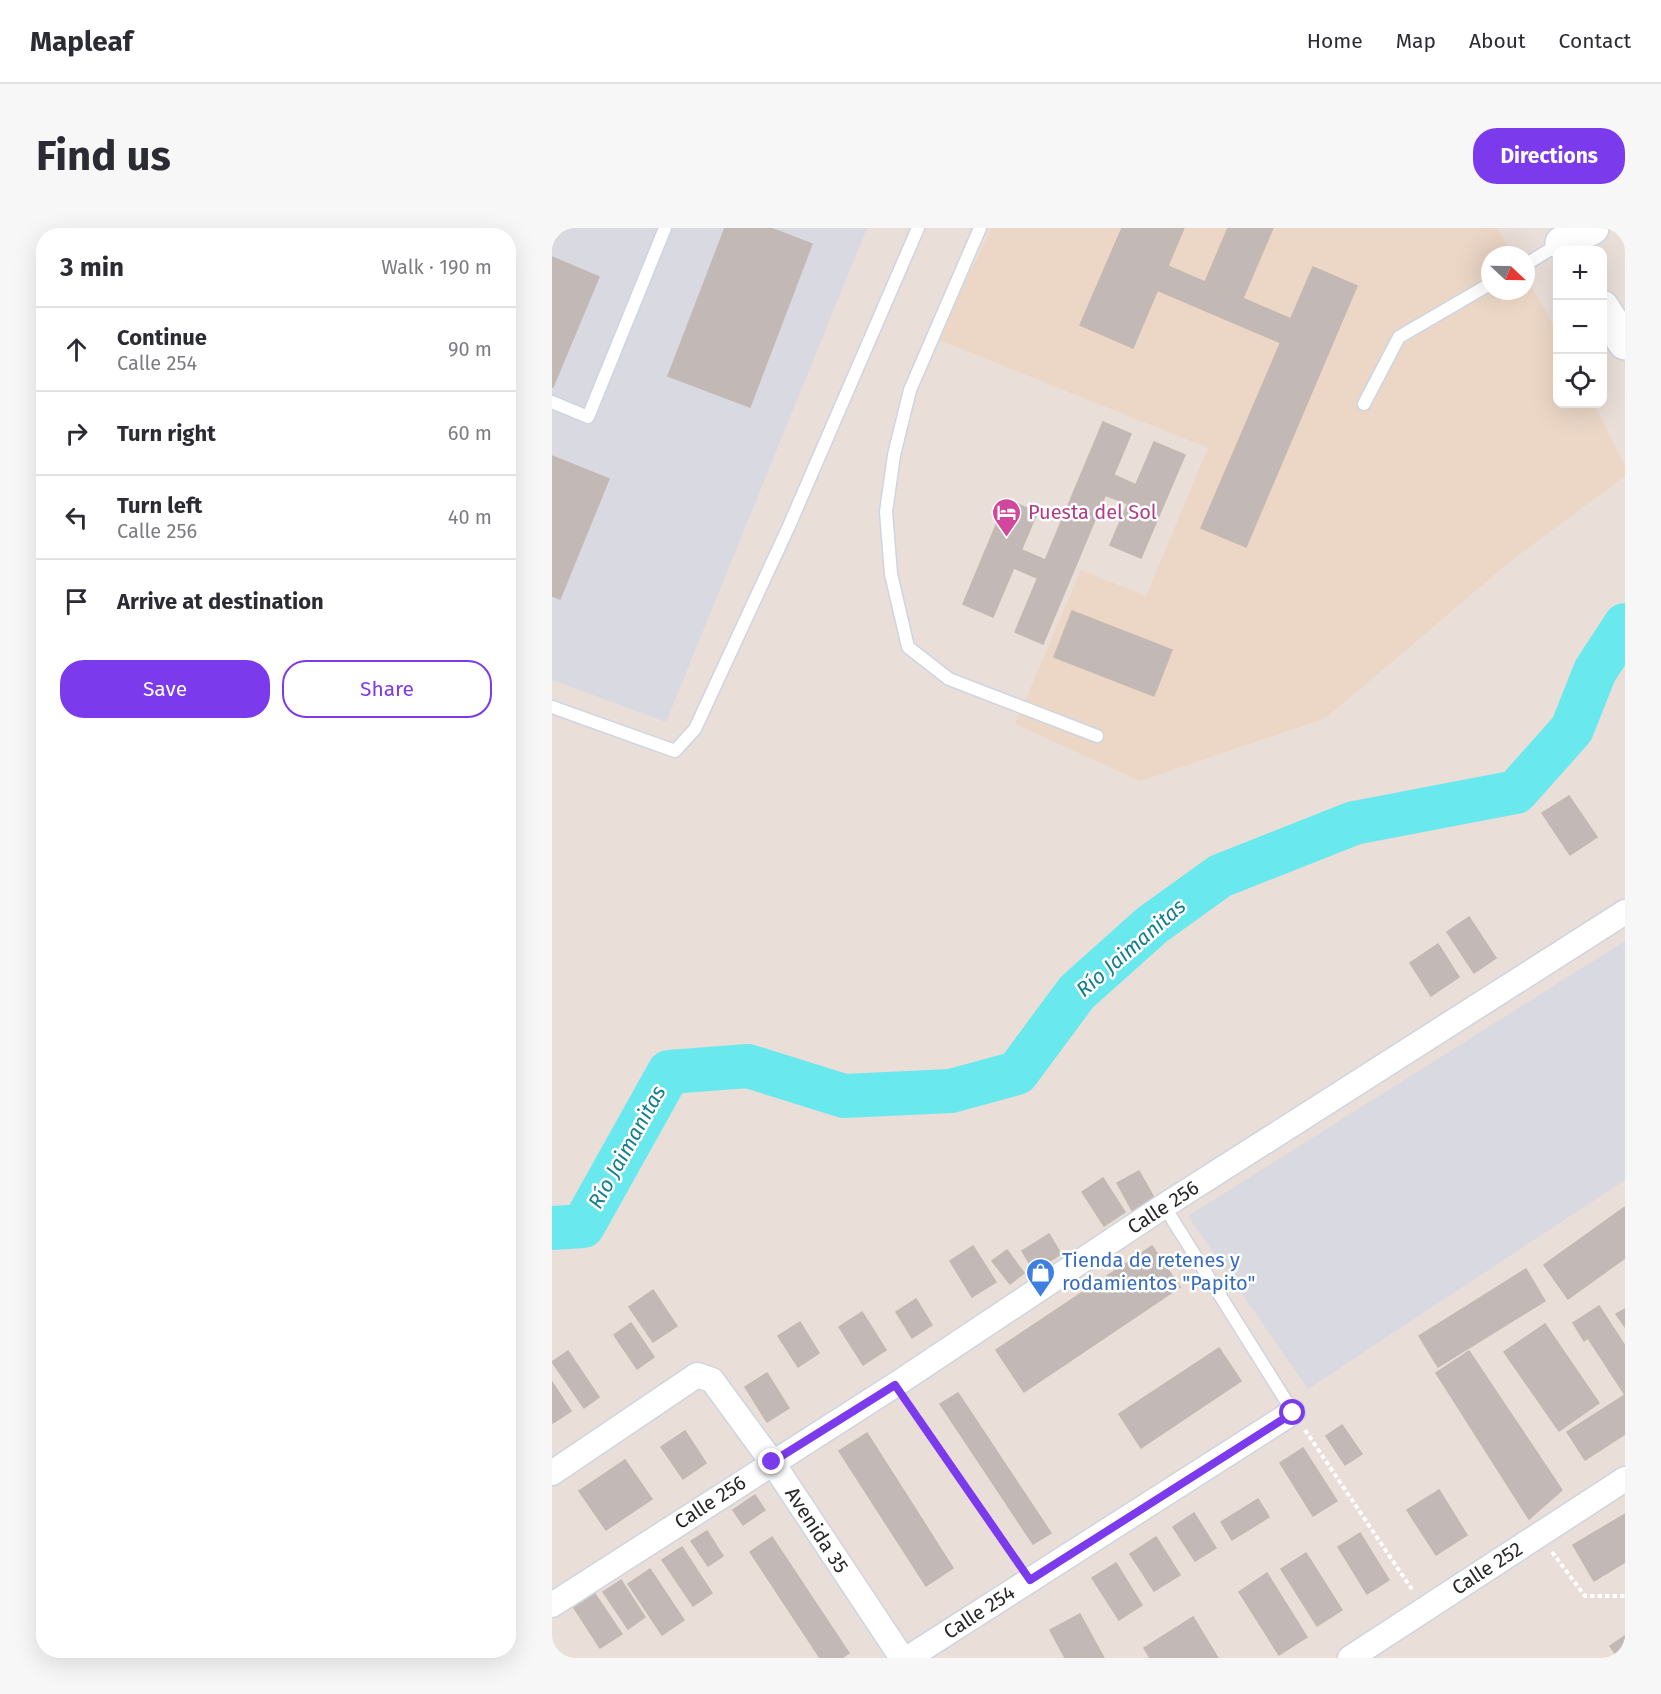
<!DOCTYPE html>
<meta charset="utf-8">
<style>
body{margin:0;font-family:"Fira Sans",sans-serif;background:#f7f7f7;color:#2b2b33}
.controls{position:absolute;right:18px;top:18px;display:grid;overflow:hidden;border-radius:12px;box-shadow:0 6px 24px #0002}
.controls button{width:54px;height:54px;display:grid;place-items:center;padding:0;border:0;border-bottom:2px solid #e1e1e2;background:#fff;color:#2b2b33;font:30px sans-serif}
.compass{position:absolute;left:929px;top:18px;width:54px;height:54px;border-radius:50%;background:#fff;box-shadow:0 6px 24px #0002;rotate:112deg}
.stop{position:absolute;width:18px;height:18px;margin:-14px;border:4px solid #7c3aed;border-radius:50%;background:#fff}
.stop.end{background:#7c3aed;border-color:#fff;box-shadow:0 2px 6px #0008}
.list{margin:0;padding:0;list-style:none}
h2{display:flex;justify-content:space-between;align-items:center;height:78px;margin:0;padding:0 24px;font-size:26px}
h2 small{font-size:20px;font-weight:400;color:#7c7c81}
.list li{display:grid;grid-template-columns:39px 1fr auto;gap:18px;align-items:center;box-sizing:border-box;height:84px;padding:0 24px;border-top:2px solid #e1e1e2}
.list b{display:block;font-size:22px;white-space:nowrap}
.list p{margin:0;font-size:20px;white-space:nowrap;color:#7c7c81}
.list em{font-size:20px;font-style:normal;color:#7c7c81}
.actions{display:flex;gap:12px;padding:18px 24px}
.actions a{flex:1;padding:14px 0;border:2px solid #7c3aed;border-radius:24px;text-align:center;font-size:21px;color:#7c3aed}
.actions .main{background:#7c3aed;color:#fff}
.icon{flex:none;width:33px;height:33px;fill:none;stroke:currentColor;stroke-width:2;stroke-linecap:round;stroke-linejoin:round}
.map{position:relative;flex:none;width:1073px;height:1430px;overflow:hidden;border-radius:24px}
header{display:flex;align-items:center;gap:36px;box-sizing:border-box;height:84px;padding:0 30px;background:#fff;border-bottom:2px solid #e1e1e2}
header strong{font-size:28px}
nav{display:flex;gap:33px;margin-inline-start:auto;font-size:21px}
.intro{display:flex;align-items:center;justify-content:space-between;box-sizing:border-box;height:144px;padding:0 36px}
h1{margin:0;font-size:42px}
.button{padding:15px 27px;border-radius:24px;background:#7c3aed;color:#fff;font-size:21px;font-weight:700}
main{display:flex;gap:36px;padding:0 36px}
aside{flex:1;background:#fff;border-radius:24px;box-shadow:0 6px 24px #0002}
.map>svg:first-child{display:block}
.industrial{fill:#d9d9e1}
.education{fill:#ecd7c6}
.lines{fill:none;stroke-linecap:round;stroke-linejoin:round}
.river{stroke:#69e9ed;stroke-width:44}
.building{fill:#c2b8b5;stroke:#c4b9b2;stroke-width:1.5}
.lane-casing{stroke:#cdd5e0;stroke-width:15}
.street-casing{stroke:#cdd5e0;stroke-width:27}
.secondary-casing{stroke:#cdd5e0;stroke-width:36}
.path{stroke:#fff;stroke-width:4;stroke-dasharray:4.5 3;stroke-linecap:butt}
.lane{stroke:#fff;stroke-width:12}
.street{stroke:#fff;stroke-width:24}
.secondary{stroke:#fff;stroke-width:33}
.route{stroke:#7c3aed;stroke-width:8}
.labels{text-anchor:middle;stroke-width:5;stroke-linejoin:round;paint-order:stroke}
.hotel-label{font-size:20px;fill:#b23c85;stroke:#fff;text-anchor:start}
.street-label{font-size:20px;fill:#272727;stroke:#fff}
.shop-label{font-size:20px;fill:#366cbe;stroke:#fff;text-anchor:start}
.water-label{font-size:21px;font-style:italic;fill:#0e7f8d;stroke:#fff}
</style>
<header>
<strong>Mapleaf</strong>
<nav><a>Home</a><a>Map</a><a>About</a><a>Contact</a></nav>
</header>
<div class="intro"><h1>Find us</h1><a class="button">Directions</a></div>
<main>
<aside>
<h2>3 min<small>Walk · 190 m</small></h2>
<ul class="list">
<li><svg class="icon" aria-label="ahead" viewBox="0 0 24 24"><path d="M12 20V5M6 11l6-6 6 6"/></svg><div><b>Continue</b><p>Calle 254</p></div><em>90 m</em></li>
<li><svg class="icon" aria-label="right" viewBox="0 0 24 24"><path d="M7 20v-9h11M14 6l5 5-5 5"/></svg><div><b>Turn right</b></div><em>60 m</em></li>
<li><svg class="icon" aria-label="left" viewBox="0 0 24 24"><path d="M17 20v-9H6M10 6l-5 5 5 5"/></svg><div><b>Turn left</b><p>Calle 256</p></div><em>40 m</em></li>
<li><svg class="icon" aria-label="arrive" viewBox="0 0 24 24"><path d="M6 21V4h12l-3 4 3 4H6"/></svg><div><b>Arrive at destination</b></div></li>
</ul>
<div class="actions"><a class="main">Save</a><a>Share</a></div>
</aside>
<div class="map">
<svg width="1073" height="1430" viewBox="0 0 1073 1430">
<rect width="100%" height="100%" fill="#eaded8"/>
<!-- industrial -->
<g class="industrial">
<path d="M0,0H315L114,494L0,452Z"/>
<path d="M1073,713V952L756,1161L636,988Z"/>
</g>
<!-- education -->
<path class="education" d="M440,0H945L961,27H938V63H974V49L1005,103V176H1042L1073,238V248L960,332L774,490L588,553L463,496L529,342L594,368L656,220L384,111Z"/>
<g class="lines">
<!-- river -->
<path class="river" d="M0,1000L31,998L117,844L196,838L292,868L399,863L465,845L525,764L600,697L668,648L802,595L964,564L1020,501L1043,443L1073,397"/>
</g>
<!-- building -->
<g class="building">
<path d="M173,0H218L260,16L198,179L116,148Z"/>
<path d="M570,0H632L581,120L528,97Z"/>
<path d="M676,0H721L691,70L653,54Z"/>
<path d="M0,29L47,49L1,159L0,158Z"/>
<path d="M616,38L739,91L729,115L605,62Z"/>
<path d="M761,39L805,58L694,319L649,300Z"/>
<path d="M551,194L579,206L491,416L463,404Z"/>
<path d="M602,214L633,227L589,330L558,317Z"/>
<path d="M0,228L57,251L8,371L0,368Z"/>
<path d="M562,247L584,257L576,276L553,267Z"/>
<path d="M455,271L485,285L441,389L411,376Z"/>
<path d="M470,322L493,332L485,350L462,340Z"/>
<path d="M520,383L620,422L602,468L502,429Z"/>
<path d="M1017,568L1045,609L1018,627L990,585Z"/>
<path d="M917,689L944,730L922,745L895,704Z"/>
<path d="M886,716L907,749L879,768L858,735Z"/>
<path d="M587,943L604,973L582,986L565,955Z"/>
<path d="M551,950L573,984L552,998L530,964Z"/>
<path d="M1073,979V1030L1016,1071L992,1037Z"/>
<path d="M497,1006L509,1026L482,1043L470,1023Z"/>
<path d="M421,1018L444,1054L420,1069L398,1033Z"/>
<path d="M600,1018L628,1059L472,1164L444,1122Z"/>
<path d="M455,1022L472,1045L458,1056L440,1033Z"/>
<path d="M974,1041L993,1073L886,1139L867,1108Z"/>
<path d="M101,1062L125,1098L101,1114L77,1079Z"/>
<path d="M364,1071L380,1097L360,1110L344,1084Z"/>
<path d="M1047,1078L1073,1118V1206L1033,1232L1015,1204L1073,1167L1036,1110L1032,1113L1021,1095Z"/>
<path d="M1073,1081V1099L1064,1086Z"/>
<path d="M310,1084L334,1122L311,1137L287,1099Z"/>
<path d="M248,1094L267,1125L246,1139L226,1108Z"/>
<path d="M79,1095L102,1129L85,1141L62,1107Z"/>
<path d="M993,1096L1047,1175L1007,1203L952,1124Z"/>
<path d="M667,1120L689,1153L589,1220L567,1186Z"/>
<path d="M16,1123L47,1169L32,1180L0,1134Z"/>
<path d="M917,1123L1010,1262L977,1291L884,1145Z"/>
<path d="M215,1145L237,1180L215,1194L193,1159Z"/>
<path d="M0,1154L19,1183L1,1195L0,1193Z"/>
<path d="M406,1165L499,1305L481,1316L388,1176Z"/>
<path d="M790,1197L810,1226L793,1237L774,1208Z"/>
<path d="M133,1203L154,1235L131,1251L109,1219Z"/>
<path d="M315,1205L401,1340L374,1358L287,1223Z"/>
<path d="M751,1220L785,1273L761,1288L728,1235Z"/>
<path d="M73,1232L100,1271L54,1302L27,1263Z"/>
<path d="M887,1262L915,1307L884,1327L855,1282Z"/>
<path d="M203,1267L213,1282L191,1297L181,1282Z"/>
<path d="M706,1271L717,1289L680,1312L669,1294Z"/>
<path d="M642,1285L664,1320L643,1333L621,1299Z"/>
<path d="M1073,1286V1334L1042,1353L1021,1317Z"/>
<path d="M155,1303L171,1328L156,1338L139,1313Z"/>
<path d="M808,1305L837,1352L815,1366L786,1319Z"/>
<path d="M220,1309L297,1425L290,1430H268L198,1324Z"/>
<path d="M604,1309L628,1347L602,1363L578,1326Z"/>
<path d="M130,1319L160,1365L141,1378L110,1332Z"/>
<path d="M754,1325L790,1382L765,1398L729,1341Z"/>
<path d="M564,1335L590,1377L567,1392L540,1350Z"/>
<path d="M98,1341L132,1392L110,1407L76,1356Z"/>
<path d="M715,1345L755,1409L727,1427L687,1364Z"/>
<path d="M69,1352L93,1389L76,1401L51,1364Z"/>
<path d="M43,1366L70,1406L48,1420L22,1380Z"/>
<path d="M528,1386L552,1430H513L498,1402Z"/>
<path d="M641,1389L666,1430H598L592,1420Z"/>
<path d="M1073,1408V1430H1066L1058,1418Z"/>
</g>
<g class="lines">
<defs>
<g id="lane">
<path d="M428,0L358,162L342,227L334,284L339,346L356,419L397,451L545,508"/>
<path d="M974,36L1009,15"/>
<path d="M0,174L36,189L113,0"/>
<path d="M812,176L847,109L938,56"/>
<path d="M0,479L123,523L143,501L237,298L366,0"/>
<path d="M612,978L741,1184"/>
</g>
<g id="street">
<path d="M0,1245L145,1147L160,1152L220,1234L350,1430"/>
<path d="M0,1377L343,1157L612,978L1073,684"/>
<path d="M356,1430L741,1184"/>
<path d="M798,1430L1073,1251"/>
</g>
<g id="secondary">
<path d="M1010,15L1040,0"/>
<path d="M1050,79L1073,115"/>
</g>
</defs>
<!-- lane casing -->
<use href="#lane" class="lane-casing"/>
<!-- street casing -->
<use href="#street" class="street-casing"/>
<!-- secondary casing -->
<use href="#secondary" class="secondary-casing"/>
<!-- path -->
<g class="path">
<path d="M355,1175L466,1334"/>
<path d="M753,1202L861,1363"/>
<path d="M1000,1324L1033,1368H1073"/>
</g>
<!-- lane -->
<use href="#lane" class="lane"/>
<!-- street -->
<use href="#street" class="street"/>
<!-- secondary -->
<use href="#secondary" class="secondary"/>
</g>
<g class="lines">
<!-- route -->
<path class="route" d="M220,1234L343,1157L478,1352L741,1185"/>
</g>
<!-- icons -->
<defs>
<symbol id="hotel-pin" viewBox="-11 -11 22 30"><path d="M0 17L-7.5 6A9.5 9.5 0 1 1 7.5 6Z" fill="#d1479c" stroke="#fff"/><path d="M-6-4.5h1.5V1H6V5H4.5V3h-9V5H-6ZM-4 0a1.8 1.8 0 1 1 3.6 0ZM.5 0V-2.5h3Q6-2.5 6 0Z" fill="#fff"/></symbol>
<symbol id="shop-pin" viewBox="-11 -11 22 30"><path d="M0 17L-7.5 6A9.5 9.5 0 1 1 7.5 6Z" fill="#3f7fe0" stroke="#fff"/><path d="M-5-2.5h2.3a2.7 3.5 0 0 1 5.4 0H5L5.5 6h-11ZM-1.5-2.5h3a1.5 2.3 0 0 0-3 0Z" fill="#fff"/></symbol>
</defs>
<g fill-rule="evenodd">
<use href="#hotel-pin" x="438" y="268" width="33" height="45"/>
<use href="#shop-pin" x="472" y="1028" width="33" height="45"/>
</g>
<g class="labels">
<!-- hotel labels -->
<g class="hotel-label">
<text x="476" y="291">Puesta del Sol</text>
</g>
<!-- street labels -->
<g class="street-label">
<text transform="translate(611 979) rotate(-33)" y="7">Calle 256</text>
<text transform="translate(158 1274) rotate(-33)" y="7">Calle 256</text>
<text transform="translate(265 1302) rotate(57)" y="7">Avenida 35</text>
<text transform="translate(935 1340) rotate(-33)" y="7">Calle 252</text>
<text transform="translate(427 1384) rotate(-33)" y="7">Calle 254</text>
</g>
<!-- shop labels -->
<g class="shop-label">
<text x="510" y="1039">Tienda de retenes y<tspan x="510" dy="23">rodamientos "Papito"</tspan></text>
</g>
<!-- water labels -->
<g class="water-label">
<text transform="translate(579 720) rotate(-41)" y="7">Río Jaimanitas</text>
<text transform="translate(75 919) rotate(-61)" y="7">Río Jaimanitas</text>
</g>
</g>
</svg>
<div class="controls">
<button>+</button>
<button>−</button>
<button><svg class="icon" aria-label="locate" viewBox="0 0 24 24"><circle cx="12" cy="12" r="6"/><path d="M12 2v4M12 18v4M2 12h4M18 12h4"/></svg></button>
</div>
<svg class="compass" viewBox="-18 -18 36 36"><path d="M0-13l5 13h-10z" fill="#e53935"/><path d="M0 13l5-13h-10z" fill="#7c7c81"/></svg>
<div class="stop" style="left:741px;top:1185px"></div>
<div class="stop end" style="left:220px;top:1234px"></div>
</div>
</main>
